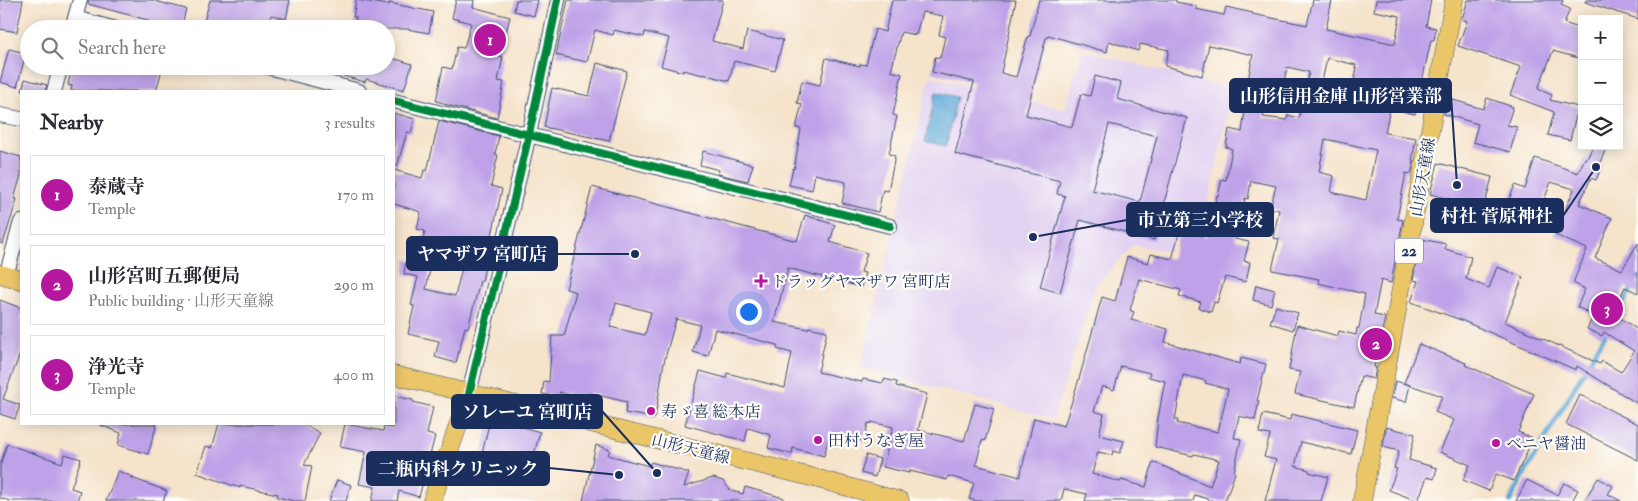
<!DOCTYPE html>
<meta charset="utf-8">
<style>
body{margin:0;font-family:"IM FELL Double Pica","Noto Serif JP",serif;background:#f7f7f7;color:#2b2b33}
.controls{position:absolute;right:15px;top:15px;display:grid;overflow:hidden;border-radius:0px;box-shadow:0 2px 12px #0003}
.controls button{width:45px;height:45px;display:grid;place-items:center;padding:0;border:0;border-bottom:1px solid #e1e1e2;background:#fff;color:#2b2b33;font:25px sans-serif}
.you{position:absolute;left:748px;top:311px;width:18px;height:18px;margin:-12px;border:4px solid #fff;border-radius:50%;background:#1a73e8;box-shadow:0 0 0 8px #1a73e833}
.badge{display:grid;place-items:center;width:32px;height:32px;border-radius:50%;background:#b5179e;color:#fff;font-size:16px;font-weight:700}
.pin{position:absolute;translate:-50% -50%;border:2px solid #fff;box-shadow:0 1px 5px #0006}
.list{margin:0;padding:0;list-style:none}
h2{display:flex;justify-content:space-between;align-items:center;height:65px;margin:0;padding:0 20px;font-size:21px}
h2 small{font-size:16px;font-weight:400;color:#7c7c81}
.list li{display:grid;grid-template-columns:32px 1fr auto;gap:15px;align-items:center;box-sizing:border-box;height:80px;margin:0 10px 10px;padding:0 10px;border:1px solid #e1e1e2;border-radius:0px}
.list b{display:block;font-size:19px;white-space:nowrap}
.list p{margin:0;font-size:16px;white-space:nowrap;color:#7c7c81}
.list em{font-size:16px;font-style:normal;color:#7c7c81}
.icon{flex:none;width:28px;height:28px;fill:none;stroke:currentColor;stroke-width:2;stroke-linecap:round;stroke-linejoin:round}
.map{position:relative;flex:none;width:1638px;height:501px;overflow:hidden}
.search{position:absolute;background:#fff;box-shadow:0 2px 12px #0003;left:20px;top:20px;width:375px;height:55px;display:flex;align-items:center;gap:12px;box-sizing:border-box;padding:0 18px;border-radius:28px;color:#7c7c81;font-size:19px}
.panel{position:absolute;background:#fff;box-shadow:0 2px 12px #0003;left:20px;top:90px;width:375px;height:335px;border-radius:0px}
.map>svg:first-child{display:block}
.built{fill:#e3d3f2}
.water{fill:#5ea9d7;stroke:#3c6c9a}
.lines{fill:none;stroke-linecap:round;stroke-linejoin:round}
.stream{stroke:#5ea9d7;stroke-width:4.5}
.building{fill:#bea1e8;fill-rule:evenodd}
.minor-casing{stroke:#3c4a6e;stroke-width:16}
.major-casing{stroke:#3c4a6e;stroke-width:19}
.minor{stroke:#fff;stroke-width:14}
.major{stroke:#ebc669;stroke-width:18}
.cycleway-casing{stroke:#fdfcf7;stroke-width:11}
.cycleway{stroke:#00873e;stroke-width:8}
.poi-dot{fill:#b5179e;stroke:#fdfcf7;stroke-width:2}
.labels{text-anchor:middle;stroke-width:4.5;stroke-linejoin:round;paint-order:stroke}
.shield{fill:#fdfcf7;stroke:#5f6c8c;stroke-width:1}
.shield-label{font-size:15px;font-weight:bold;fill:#1b2f5e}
.street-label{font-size:16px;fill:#1b2f5e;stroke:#fdfcf7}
.poi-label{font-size:16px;fill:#1b2f5e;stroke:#fdfcf7;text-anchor:start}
.leader{fill:none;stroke:#1b2f5e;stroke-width:2}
.callout-dot{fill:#1b2f5e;stroke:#fdfcf7;stroke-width:2}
.callout{fill:#1b2f5e;stroke:#1b2f5e;stroke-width:2}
.callout-label{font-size:18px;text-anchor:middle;font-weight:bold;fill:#fff}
</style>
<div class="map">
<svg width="1638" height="501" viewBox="0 0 1638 501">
<rect width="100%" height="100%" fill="#fdfcf7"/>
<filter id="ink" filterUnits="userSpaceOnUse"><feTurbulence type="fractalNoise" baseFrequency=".02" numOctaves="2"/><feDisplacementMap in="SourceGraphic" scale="10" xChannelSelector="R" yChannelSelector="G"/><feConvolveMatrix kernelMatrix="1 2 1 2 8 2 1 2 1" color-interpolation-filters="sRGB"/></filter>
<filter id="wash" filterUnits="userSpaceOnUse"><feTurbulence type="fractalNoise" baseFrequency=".0096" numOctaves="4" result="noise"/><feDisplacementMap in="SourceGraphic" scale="20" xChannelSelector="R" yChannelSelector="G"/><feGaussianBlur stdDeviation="1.12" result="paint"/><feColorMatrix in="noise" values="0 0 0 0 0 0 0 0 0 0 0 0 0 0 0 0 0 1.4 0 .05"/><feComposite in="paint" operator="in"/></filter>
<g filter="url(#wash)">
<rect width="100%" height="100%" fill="#f5e3ca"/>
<!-- built -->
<path class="built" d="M1082,50L1233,89L1203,228L1177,223L1170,251L1133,245L1096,285L1053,419L861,368L930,76L1065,110Z"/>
<!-- water -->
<path class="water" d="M936,92L957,97L946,146L925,141Z"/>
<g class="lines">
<!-- stream -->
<g class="stream">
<path d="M1615,319L1638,277"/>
<path d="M1510,501L1537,452L1608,330"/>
</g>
</g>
<g id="blocks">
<!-- building -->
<g class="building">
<path d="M0,0H23L17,32L0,29Z"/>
<path d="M89,0H151L186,9L181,29H160L147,26L148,20L88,4Z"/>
<path d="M210,0H290L286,19L271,15L267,29H202Z"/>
<path d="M356,0L389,5V3L433,12L429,33L407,29H354L356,17H353Z"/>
<path d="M456,0H474L473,7L510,17L500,56L503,57L498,81L504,82L497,118L444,104V103L436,101L443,67L452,69L457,47L464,48L471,23L452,18Z"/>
<path d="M516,0H538L534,16L514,11Z"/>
<path d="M568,0H723L712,41L743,49L747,31L783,40L775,71L734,61L729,81L703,74V75L683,70V72L661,66L669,38L645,32L644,37L614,30L613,35L595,30L587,62L556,55Z"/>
<path d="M892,0H1016L1001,73L1016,77L1028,36H1030L1039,0H1176V2L1196,6V9L1224,15L1226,7L1253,13L1252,14L1307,25L1313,0H1332L1326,29L1395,44L1400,16L1374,11L1376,0H1431L1426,26L1436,28L1434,40H1431L1415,114L1390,108L1385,133L1416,138L1412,161H1414L1411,174L1406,173L1397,219L1403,220L1391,283L1381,280L1374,315L1385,317L1374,367H1376L1374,379L1361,376L1354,407L1295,394L1300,372L1289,370L1297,325L1338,336L1339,331L1356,335L1357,328H1359L1365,294L1318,283L1319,279L1272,270L1279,239L1273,238L1279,210L1270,208L1276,186L1251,181L1248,199L1245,198L1242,214H1240L1235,239L1249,242L1244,261L1250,262L1246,282L1225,277L1217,303L1214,302L1211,312L1199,308L1201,302L1179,296L1181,290L1139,279L1130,310L1134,312L1131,320L1168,329L1165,342L1240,364L1241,358L1266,364L1257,401H1259L1255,420L1239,416L1234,438L1241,439L1234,472L1235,473L1225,501H1214L1195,495L1193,501H1085L1087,494L1064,489L1061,501H977L969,499L974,483L948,476L947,480L910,471L909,473L883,467L893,427L871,422V424L868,423L864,441L830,432L824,456L793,448L792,454L768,448L771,435L748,428L745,441L685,425L700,371L726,378L727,373L785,388L792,353L777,349V345L715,329L708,356L693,352L700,325L676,319L664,362L655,418L625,413L627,402L589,393L587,400L560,392L559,397L542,394L544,381L549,382L552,336H564L576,292L566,289L592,187L797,241L805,215L835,225L830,242L867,253L861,272L865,273L861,287L788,268L774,322L808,329V327L827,331L818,372L862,382L863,379L883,383L884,379L897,382L896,386L927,394L918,430L964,441L975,404L994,409L985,441L982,440L976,465L1020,477L1034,418L1064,426L1079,379L1102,297L1115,301L1127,257L1148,263L1151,254L1172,259L1180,230L1208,237L1217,195L1218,196L1222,179L1226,180L1232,149L1226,147L1229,129L1242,132L1245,109L1234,107L1238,89L1246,90L1253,55L1209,45L1202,76L1165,66L1169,50L1140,44L1138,51L1109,41L1107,52L1048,35L1047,38H1046L1026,115L1072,127L1081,94L1090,96L1095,76L1121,83L1117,99L1187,118L1154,240L1080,220L1060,293L1040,287L1065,196L1057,194L1060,181L955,154L974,82L932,72L935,57L940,58L945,37L939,35L943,16L922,12L916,35L901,32L891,71L902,74L893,115L897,116L889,154L895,156L888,191L883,190L878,212L842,203L846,182L815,174L812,190L789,185L793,168L794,169L801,129L796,128L802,104L797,103L802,81L820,85L826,58L860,66V64L866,65L875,29L885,32ZM1327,58L1356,65L1355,68H1357L1350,98L1320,91ZM1287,67L1309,72L1299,118L1288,115L1287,120L1263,117L1268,90L1282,92ZM1109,124L1157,136L1140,202L1092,190ZM1325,139L1376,150L1366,200L1331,192L1334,176L1319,172ZM616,303L651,312L645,335L610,327ZM1121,366L1150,373L1149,377L1165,381L1158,418L1155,447L1193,456L1194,454L1219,460L1210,486L1153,462L1146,487L1121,480L1120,482L1092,474L1098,452L1112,455L1113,451L1120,453L1124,441L1099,435L1104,414L1094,411L1102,386L1114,390ZM1183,375L1206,381L1205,383L1228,389L1218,432L1177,423L1178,420H1175Z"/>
<path d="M1468,0H1563L1561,5L1570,9L1564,23L1582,29V59L1553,51L1538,89L1552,95L1550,100L1578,107L1570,140L1548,135L1554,112L1510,95L1521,67L1458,46L1467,21L1462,19Z"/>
<path d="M1586,0H1638V19L1585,2Z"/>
<path d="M9,49L26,53L17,87L0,82Z"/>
<path d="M386,56L412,64L404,90L366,79L365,82L322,70L323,66H386Z"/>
<path d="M597,63L627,71L609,141L544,127L552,88L589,96Z"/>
<path d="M72,66H163L156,91H71L72,86L68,85Z"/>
<path d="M25,79L47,85L45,91H22Z"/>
<path d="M1447,98L1483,109L1487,98L1513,107L1507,125L1517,127L1510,152L1473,142L1478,124L1444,114Z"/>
<path d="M394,113L415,119L411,133L407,132L397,166H394Z"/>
<path d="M439,121L499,136L495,154L498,155L491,186L502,189L482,281H480L468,328L465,327L456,363L435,357L439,341L408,334L414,306L411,305L418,277L404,274L406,260L417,262L425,231L417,229L421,212L394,204V170L422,178L424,170L427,171ZM432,260L462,268L455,296L426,289Z"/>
<path d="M1593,146H1607L1599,165L1602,166L1596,180L1591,178L1579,204L1612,218L1595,258L1622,270L1638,243V293L1625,287L1613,313L1638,330V404L1577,366L1576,370L1461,320L1411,302L1418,281L1413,280L1421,239L1446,244L1445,249L1471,257L1466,279L1489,288L1497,267L1523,277L1505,322L1600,364L1602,361L1621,372L1634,351L1604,332L1602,336L1587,329L1594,315L1577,307L1585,289L1573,283L1587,249L1555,235L1574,189L1551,182L1539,213L1508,202L1515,185L1525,189L1535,158L1578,173L1585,158L1587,159Z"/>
<path d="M0,151L21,157V175L14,199H17L3,244L0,243Z"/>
<path d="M703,151L753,165L748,181L718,174L719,170L700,165Z"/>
<path d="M1438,163L1492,177L1484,208L1430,194Z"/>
<path d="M1256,285L1275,290L1271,305L1253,300Z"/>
<path d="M0,300L21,308V351L3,399L20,405L15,419L0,414Z"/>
<path d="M1276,306L1298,313L1293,330L1270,323Z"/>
<path d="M1419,344L1466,363L1465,365L1534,394L1518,432L1533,438L1514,481L1496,474L1489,491L1463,480L1470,465L1440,452L1454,420L1435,412L1442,396L1404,383Z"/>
<path d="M1395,381L1410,385L1406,402L1392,398Z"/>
<path d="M1580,395L1638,424V460L1566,424Z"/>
<path d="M394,396L413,400V402L433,407L427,434L435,436L419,497L399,491L397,501H372L375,487L359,484L366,452L340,447L345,424L383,431L384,427L394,428Z"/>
<path d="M1263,414L1290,420L1291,414L1357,430L1351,454L1301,442L1295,466L1309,470V472L1328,477L1321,501H1265L1276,460L1264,457L1270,435L1259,433Z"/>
<path d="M497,420L540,432L528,476L480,463L488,428Z"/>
<path d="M101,424H157L148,454L118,445L121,433L100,425Z"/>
<path d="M219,424H303L320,433L304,465L312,466L305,501H294L277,497L278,494L240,486V488L197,473L206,446L212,448Z"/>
<path d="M1386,427L1415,434L1409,460L1437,468L1434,479L1427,477L1418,501L1389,490L1397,469L1394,468L1399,451L1383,447Z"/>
<path d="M7,444L62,463L65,454L81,459L71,488L80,491L77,501H10L0,498V466Z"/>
<path d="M596,445L610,450L608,455L649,466L651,462L689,473L684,487L713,478L723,481L730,490L743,494L745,487L784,498L783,501H583Z"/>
<path d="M866,455L880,459L875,477L861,473Z"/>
<path d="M118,471L133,477L132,478L167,491L163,501H106Z"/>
<path d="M1598,478L1613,486L1608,494L1621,501H1584Z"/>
<path d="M337,480L351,485L346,501H329Z"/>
<path d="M1527,480L1557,495L1564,483L1578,490L1572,501H1516Z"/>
</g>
</g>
</g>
<g filter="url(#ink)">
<use href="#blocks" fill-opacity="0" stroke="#3c4a6e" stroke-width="1"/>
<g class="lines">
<defs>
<g id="minor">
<path d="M75,18L116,29"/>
<path d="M72,29L80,0"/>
<path d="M264,66L359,91"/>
<path d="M54,91L61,66"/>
<path d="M394,101L890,226"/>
<path d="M0,115L21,119"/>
<path d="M6,276L21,222"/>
<path d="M469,394L529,134L558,0"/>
</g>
<g id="major">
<path d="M0,274L21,280"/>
<path d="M394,375L807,476L900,501"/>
<path d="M432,501L469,394"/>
<path d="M1362,501L1454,0"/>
</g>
</defs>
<!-- minor casing -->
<use href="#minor" class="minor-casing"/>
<!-- major casing -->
<use href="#major" class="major-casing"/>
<!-- minor -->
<use href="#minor" class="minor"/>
<!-- major -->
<use href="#major" class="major"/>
<defs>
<g id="cycleway">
<path d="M394,101L890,226"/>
<path d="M469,394L529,134L558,0"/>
</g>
</defs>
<!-- cycleway casing -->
<use href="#cycleway" class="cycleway-casing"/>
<!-- cycleway -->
<use href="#cycleway" class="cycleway"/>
</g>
</g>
<!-- markers -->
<g class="poi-dot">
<path d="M758.5 273.5h5v5h5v5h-5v5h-5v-5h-5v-5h5z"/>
<circle cx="651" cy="411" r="5"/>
<circle cx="818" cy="440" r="5"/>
<circle cx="1496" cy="443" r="5"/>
</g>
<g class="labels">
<!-- shield labels -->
<rect class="shield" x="1395" y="238.5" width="28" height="25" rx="4"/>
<g class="shield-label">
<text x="1409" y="256">22</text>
</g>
<!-- street labels -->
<g class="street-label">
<text transform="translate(1422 177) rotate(-80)" y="6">山形天童線</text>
<text transform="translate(691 448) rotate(14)" y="6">山形天童線</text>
</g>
<!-- poi labels -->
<g class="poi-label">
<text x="771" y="287">ドラッグヤマザワ 宮町店</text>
<text x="661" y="417">寿ゞ喜 総本店</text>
<text x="828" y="446">田村うなぎ屋</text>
<text x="1506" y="449">ベニヤ醤油</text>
</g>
</g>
<!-- callouts -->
<path class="leader" d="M1457 185L1451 95M1596 167L1563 216M1033 237L1127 220M635 254L557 254M657 473L602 411M619 475L549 468"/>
<g class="callout-dot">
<circle cx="1457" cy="185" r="5"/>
<circle cx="1596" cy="167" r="5"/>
<circle cx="1033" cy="237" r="5"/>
<circle cx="635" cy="254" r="5"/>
<circle cx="657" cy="473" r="5"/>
<circle cx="619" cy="475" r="5"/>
</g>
<g class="callout">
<rect x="1230" y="79" width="221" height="33" rx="5"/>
<rect x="1431" y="199" width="132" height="33" rx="5"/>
<rect x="1127" y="203" width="146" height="33" rx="5"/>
<rect x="407" y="237" width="150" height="33" rx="5"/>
<rect x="452" y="395" width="150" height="33" rx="5"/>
<rect x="367" y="452" width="182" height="33" rx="5"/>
</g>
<g class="callout-label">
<text x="1341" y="102">山形信用金庫 山形営業部</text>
<text x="1497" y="222">村社 菅原神社</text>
<text x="1200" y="226">市立第三小学校</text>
<text x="482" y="260">ヤマザワ 宮町店</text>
<text x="527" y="418">ソレーユ 宮町店</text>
<text x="458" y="475">二瓶内科クリニック</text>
</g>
</svg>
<div class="controls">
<button>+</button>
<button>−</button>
<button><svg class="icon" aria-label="layers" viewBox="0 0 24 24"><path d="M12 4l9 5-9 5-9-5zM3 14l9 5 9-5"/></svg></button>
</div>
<div class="you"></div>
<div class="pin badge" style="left:490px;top:40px">1</div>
<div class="pin badge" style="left:1376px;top:344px">2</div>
<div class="pin badge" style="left:1607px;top:309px">3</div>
<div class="search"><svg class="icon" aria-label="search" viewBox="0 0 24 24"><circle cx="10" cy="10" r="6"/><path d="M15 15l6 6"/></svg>Search here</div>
<section class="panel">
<h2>Nearby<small>3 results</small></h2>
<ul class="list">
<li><span class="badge">1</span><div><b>泰蔵寺</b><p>Temple</p></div><em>170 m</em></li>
<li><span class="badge">2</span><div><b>山形宮町五郵便局</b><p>Public building · 山形天童線</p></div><em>290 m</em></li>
<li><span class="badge">3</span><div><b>浄光寺</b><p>Temple</p></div><em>400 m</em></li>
</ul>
</section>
</div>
